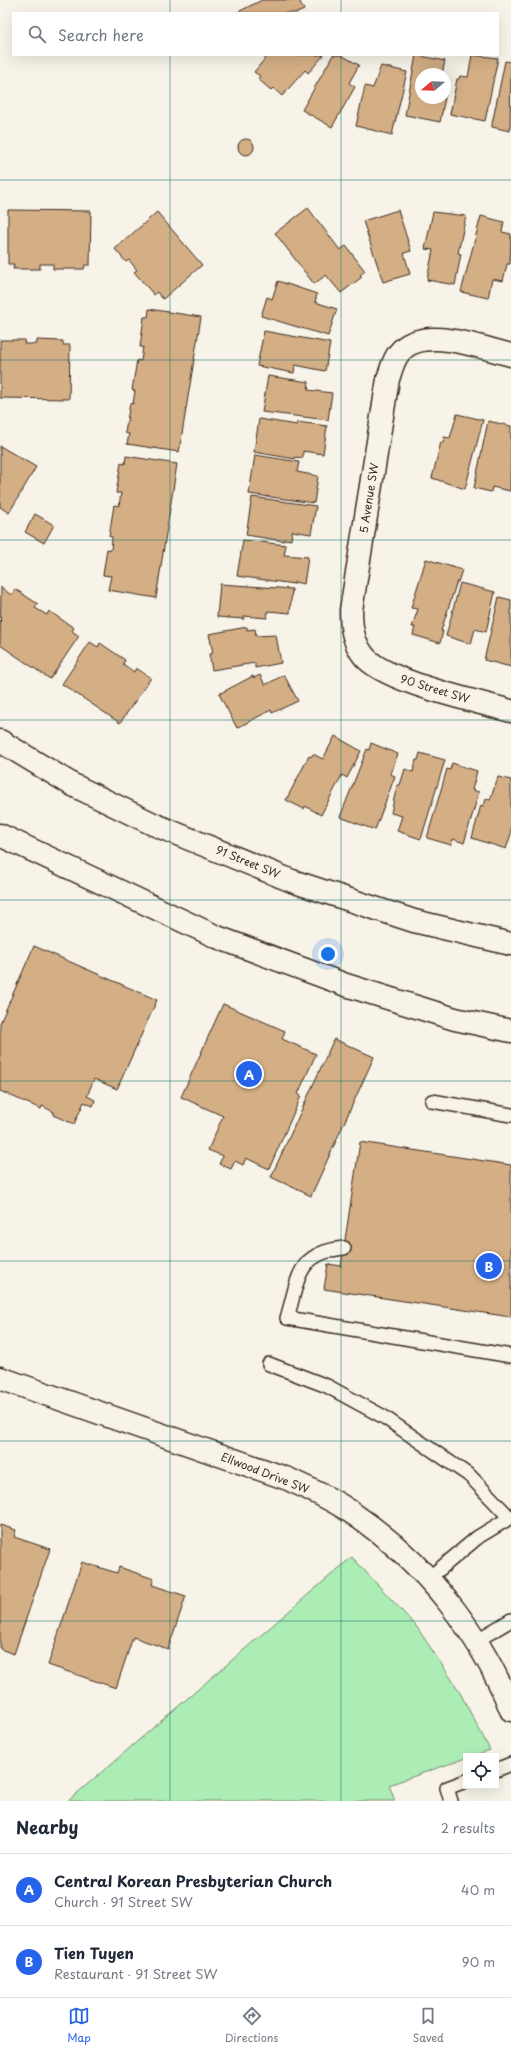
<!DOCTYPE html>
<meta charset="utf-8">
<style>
body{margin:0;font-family:"Playpen Sans",sans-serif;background:#f2f2f3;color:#1f2937}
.controls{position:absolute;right:12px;bottom:12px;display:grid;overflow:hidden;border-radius:0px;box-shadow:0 4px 16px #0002}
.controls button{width:36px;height:36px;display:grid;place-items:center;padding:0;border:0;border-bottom:1px solid #e0e1e3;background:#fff;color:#1f2937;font:20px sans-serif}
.compass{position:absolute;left:415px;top:68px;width:36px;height:36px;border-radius:50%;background:#fff;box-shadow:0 4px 16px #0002;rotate:251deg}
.you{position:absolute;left:328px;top:954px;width:14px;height:14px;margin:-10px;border:3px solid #fff;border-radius:50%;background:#1a73e8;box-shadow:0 0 0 6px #1a73e833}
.badge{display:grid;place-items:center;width:26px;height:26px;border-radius:50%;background:#2563eb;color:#fff;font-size:13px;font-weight:700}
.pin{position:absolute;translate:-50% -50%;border:2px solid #fff;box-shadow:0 1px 4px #0006}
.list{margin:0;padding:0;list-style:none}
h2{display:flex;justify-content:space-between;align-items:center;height:52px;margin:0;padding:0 16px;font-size:17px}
h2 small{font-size:13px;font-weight:400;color:#747a83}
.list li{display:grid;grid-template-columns:26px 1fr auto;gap:12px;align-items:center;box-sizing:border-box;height:72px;padding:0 16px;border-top:1px solid #e0e1e3}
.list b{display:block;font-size:15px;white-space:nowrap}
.list p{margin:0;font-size:13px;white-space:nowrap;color:#747a83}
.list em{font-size:13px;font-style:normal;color:#747a83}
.icon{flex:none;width:22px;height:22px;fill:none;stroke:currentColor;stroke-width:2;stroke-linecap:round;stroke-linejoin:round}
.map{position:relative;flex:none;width:511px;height:1801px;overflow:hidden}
.search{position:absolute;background:#fff;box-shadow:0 4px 16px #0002;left:12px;right:12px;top:12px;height:44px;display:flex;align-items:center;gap:10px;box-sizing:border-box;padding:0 14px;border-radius:0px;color:#747a83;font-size:15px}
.sheet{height:196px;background:#fff}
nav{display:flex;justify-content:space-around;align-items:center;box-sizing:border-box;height:56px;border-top:1px solid #e0e1e3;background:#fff;font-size:11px;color:#747a83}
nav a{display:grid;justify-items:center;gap:2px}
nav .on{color:#2563eb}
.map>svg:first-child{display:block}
.green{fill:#acedb6;stroke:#748c6a}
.building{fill:#d4af86;stroke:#3b2a1e}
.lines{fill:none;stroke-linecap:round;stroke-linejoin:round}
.service-casing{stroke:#3b2a1e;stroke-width:16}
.minor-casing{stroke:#3b2a1e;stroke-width:25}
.tertiary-casing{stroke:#3b2a1e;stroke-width:25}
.secondary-casing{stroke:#3b2a1e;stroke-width:25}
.service{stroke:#f7f3e8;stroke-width:13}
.minor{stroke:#f7f3e8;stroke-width:22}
.tertiary{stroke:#f7f3e8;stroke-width:22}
.secondary{stroke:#f7f3e8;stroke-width:22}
.grid{fill:none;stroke:#0f766e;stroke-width:1;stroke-opacity:0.55}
.labels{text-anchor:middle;stroke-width:3;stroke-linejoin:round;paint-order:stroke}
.street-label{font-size:11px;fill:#3b2a1e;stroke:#f7f3e8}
</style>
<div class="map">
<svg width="511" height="1801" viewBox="0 0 511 1801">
<rect width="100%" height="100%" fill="#f7f3e8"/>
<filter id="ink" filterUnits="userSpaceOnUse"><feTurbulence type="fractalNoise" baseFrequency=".025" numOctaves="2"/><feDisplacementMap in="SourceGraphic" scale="8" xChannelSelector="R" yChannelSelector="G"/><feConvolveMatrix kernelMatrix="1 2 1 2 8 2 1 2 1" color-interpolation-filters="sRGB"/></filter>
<g filter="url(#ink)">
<!-- green -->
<path class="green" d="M352,1557L416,1626L458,1689L490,1750L473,1756H466V1758L389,1785L395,1801H68Z"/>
<!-- building -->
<g class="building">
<path d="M262,0H299L304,10L297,13H236Z"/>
<path d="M268,55H324L308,73L305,70L282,96L273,88L271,90L258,79L260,76L254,72Z"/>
<path d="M333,55H341L359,65L349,83L355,87L332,127L302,110Z"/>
<path d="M416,55L445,61L442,74H421V98H445L440,122L405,115Z"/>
<path d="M472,55L498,58L485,121L450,114L457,79H459L460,76L468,77Z"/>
<path d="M505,61L511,62L510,131L492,127V124Z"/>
<path d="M381,66L407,72L392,135L356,126L365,86L373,88Z"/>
<path d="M445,80H448L445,97Z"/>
<circle cx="246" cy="147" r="8"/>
<path d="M308,208L340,250L346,246L365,271L360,275L362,277L341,293L326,275L314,284L275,233Z"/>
<path d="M8,210L91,211L90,265H85L84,269H53V264H40V269H13L14,264H8Z"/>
<path d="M398,210L411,251L404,253L410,274L383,282L363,221Z"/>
<path d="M157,212L202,265L163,299L157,292L154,295L134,272L137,270L129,260L126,262L115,249Z"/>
<path d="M433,212L466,216L458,253L461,254L455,285L427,280L433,250L425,249Z"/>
<path d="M481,216L504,222L502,232L511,234L510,264H507L503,281L492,279L488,298L461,292Z"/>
<path d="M278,281L317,294L315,302L337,309L328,336L261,316L267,297L272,299Z"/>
<path d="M149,309L201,317L179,452L127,444L129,434L125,433L130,403L133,404L135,391L132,390L137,360L141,361L143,347H140L144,317H148Z"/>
<path d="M264,331L330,343L325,371L295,365L294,373L257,366Z"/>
<path d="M0,340H25L24,344H37V340L63,341V345H70L69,399L0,398Z"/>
<path d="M268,376L309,382L308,390L332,393L328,420L262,412Z"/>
<path d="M457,414L483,420L465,489L432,478L441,442L443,443L444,437L450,438Z"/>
<path d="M259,419L297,425V422L327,426L323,454L303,451V458L295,457V459L254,452Z"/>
<path d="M488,421L511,426L510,491L492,487L491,492L474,488Z"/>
<path d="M0,446L36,467L9,513L0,507Z"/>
<path d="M255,455L299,462L297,472L318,476L314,503L249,494Z"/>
<path d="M126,456L177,464L156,598L108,590L111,576L103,575L107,549L111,550L112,537L109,536L114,505L119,506L121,493H116L121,463L125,464Z"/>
<path d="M252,497L316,506L311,534L292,531L291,540L284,539V541L246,535Z"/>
<path d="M35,514L54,525L44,543L25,532Z"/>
<path d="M243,540L286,545L284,555L308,557L304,584L294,582V584L237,576Z"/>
<path d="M426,559L462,570L458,582L457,581L441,631H443L440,643L413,635L415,627H412L418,609L411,608Z"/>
<path d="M460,583L495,592L486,632L475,629L471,644L446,636Z"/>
<path d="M220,584L292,589L290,613L268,611L267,618L244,616V619L217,617Z"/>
<path d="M1,587L11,595L15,589L38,604L35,608L47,615L49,611L74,628L72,631L79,636L50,679L0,645Z"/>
<path d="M499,597L511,600V667L484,660Z"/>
<path d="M247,627V630L255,629L256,636L276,635L281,663L255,668V663L212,670L209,654L213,653L209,634Z"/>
<path d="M90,642L98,647L100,643L125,660L123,664L134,672L136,668L151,678L120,723L62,684Z"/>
<path d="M260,675L265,685L284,675L298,701L272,713L271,710L237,728L219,694L253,676L254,678Z"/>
<path d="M335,736L361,751L347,778L342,775L321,815L305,806L304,809L286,800L309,756L311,757L313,754L323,759Z"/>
<path d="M371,743L398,754L390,774L395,776L375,830L340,817L367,749L369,750Z"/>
<path d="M420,753L445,760L421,839L397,831L402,816L391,813L397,785H400L405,769L413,772L416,760H418Z"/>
<path d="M452,763L477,771L472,790L479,792L464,843L453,839L451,845L427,838L447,769L450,770Z"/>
<path d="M498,777L511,780V834L506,849L472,838L481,805L484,806L486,799L490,800Z"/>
<path d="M34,946L157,1000L117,1089L94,1079L87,1096L95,1100L93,1106L84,1102L74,1124L53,1115L54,1112L42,1106L41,1109L0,1091V1023Z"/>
<path d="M223,1004L285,1031L282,1039L316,1054L298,1094L301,1096L269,1169L246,1158L243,1165L235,1161L231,1169L219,1164L223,1156L208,1150L223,1116L181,1097Z"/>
<path d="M334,1039L374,1057L311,1196L271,1177Z"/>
<path d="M360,1142L511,1165V1317L324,1289L328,1264L341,1266Z"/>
<path d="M0,1525L16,1530L14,1537L50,1549L14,1654L0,1649Z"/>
<path d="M82,1562L117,1573L119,1567L154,1579L152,1585L186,1596L168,1649L133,1637L116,1688L48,1665Z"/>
</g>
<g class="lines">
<defs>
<g id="service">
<path d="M432,1101L511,1115"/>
<path d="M344,1248C296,1253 299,1279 287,1318L511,1356"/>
<path d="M269,1364L327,1386L384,1417L470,1476L510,1518"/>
<path d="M428,1579L478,1537L511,1517"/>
<path d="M476,1641L511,1620"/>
<path d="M496,1770L511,1764"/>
<path d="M451,1801L447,1788L466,1781"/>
</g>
<path id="minor" d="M511,355C481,348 422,324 399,353C393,360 391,371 388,379L351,610C351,627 353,642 364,656C385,682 476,701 511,711"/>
<path id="tertiary" d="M0,1378L288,1479C311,1490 335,1500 355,1515C424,1562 481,1633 511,1710"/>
<g id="secondary">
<path d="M0,741L73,785L153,824L292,881L414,921L511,944"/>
<path d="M0,835L217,937L346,985L455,1019L511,1031"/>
</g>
</defs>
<!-- service casing -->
<use href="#service" class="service-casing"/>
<!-- minor casing -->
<use href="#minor" class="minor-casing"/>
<!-- tertiary casing -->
<use href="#tertiary" class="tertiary-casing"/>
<!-- secondary casing -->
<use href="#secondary" class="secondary-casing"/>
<!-- service -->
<use href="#service" class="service"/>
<!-- minor -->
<use href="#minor" class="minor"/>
<!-- tertiary -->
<use href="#tertiary" class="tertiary"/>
<!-- secondary -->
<use href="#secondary" class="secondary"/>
</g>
</g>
<!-- grid -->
<path class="grid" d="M170,0V13M341,0V13M170,55V1801M341,55V1801M0,180H511M0,360H511M0,540H511M0,720H511M0,900H511M0,1081H511M0,1261H511M0,1441H511M0,1621H511"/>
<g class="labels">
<!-- street labels -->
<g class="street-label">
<text transform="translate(369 498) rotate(-81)" y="4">5 Avenue SW</text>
<text transform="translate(435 689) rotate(17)" y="4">90 Street SW</text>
<text transform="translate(248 862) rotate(22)" y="4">91 Street SW</text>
<text transform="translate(265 1473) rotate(21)" y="4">Ellwood Drive SW</text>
</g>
</g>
</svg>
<div class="controls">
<button><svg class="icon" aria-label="locate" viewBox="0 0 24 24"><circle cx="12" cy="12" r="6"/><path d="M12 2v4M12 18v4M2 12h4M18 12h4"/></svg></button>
</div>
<svg class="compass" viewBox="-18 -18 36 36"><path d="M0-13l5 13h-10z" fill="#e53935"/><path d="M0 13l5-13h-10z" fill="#747a83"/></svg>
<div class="you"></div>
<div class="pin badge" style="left:249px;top:1074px">A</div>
<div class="pin badge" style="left:489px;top:1266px">B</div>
<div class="search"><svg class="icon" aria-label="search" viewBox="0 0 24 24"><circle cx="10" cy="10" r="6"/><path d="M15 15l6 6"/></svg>Search here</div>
</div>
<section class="sheet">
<h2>Nearby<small>2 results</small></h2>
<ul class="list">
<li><span class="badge">A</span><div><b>Central Korean Presbyterian Church</b><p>Church · 91 Street SW</p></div><em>40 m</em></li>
<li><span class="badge">B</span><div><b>Tien Tuyen</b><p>Restaurant · 91 Street SW</p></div><em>90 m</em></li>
</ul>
</section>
<nav>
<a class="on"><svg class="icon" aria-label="map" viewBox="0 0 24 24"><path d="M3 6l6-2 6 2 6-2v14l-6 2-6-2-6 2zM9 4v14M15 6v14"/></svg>Map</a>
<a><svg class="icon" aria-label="directions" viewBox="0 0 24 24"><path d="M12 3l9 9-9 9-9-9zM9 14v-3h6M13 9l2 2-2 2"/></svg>Directions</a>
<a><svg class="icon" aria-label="saved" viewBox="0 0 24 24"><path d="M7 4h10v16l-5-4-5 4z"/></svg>Saved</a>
</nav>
